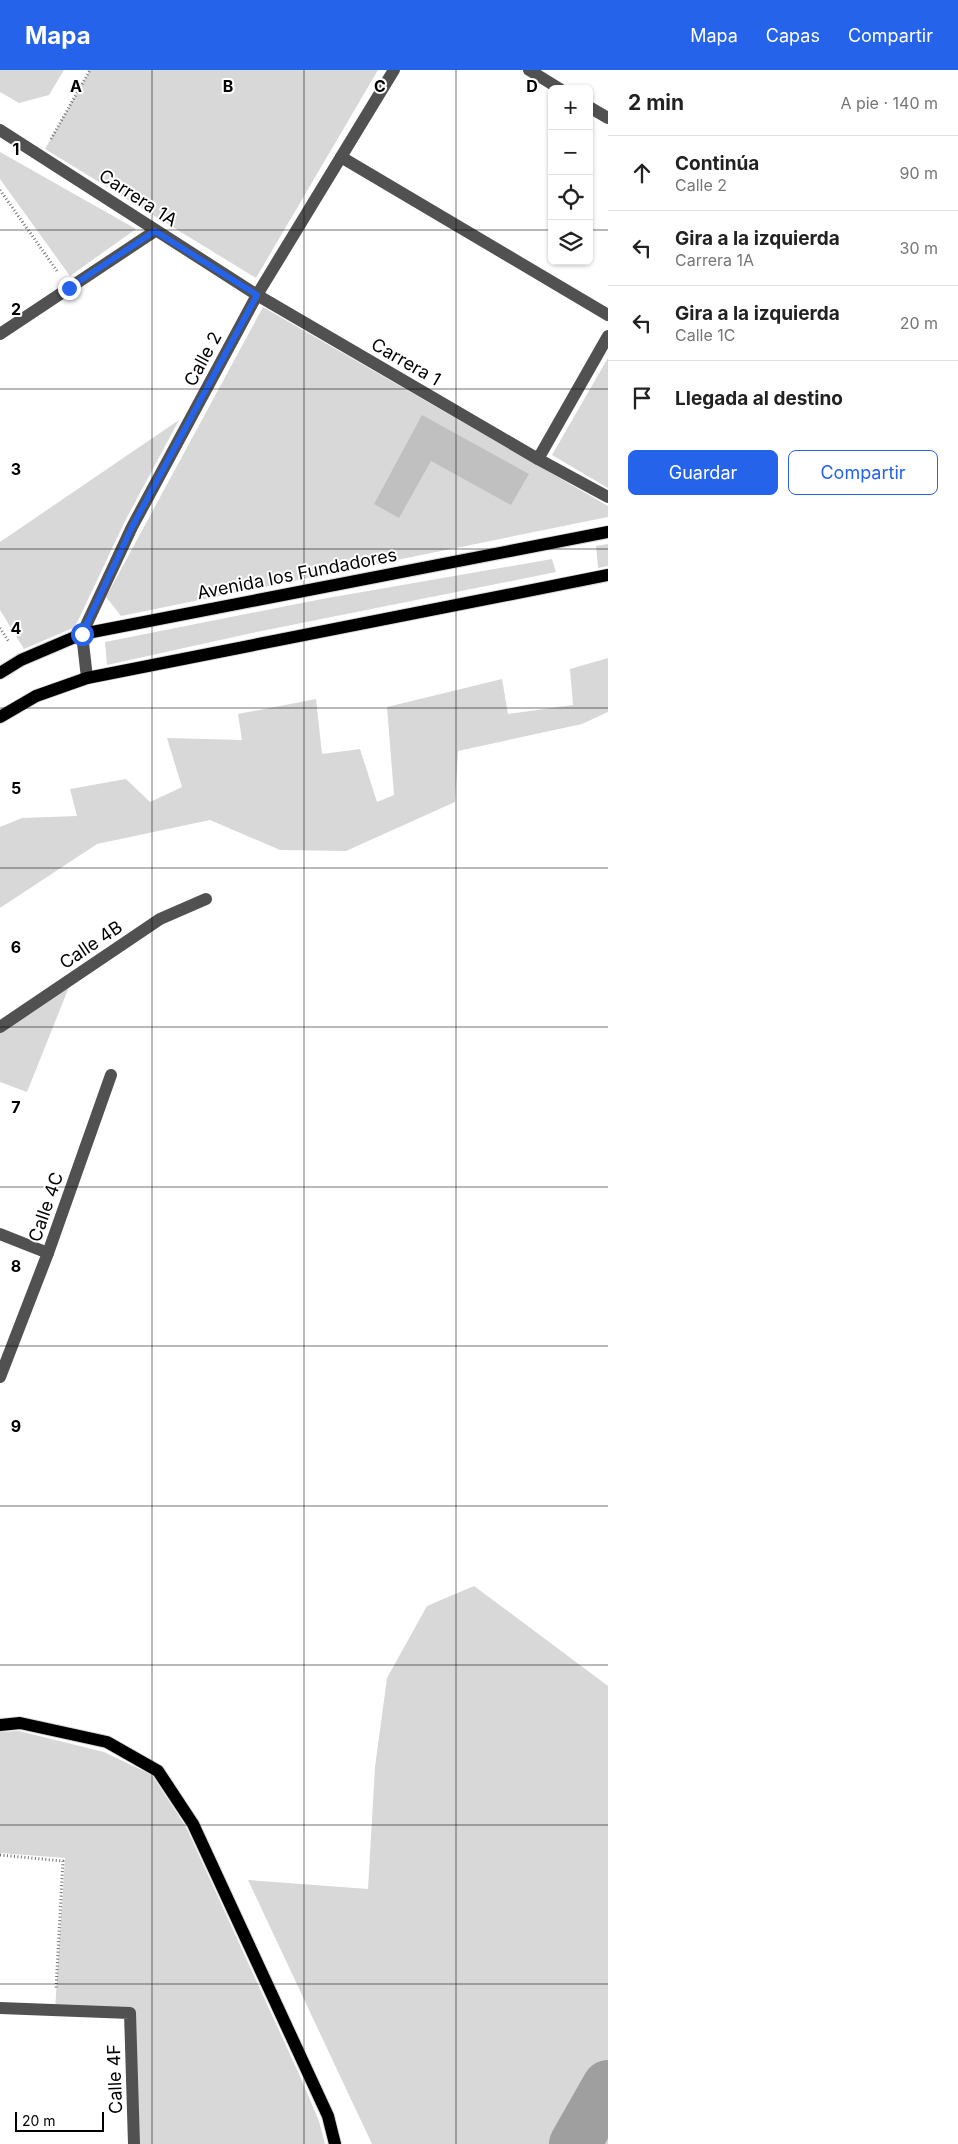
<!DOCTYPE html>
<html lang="es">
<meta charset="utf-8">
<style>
body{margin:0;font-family:Inter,sans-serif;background:#f2f2f2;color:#222}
.controls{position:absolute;right:15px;top:15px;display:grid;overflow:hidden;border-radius:8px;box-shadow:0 1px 4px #0004}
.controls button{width:45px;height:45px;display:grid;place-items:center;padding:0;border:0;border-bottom:1px solid #e0e0e0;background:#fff;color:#222;font:25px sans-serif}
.scale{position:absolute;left:15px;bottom:12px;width:89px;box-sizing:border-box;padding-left:5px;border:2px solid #000;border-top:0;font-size:14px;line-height:18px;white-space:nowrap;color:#000;-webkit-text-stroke:4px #fff;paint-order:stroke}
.stop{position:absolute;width:15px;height:15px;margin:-11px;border:4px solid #2563eb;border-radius:50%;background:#fff}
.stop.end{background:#2563eb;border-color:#fff;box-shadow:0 1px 5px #0008}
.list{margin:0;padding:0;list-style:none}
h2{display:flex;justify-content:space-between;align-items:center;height:65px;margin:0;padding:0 20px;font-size:21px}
h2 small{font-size:16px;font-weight:400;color:#767676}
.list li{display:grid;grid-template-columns:32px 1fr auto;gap:15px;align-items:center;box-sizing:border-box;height:75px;padding:0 20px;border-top:1px solid #e0e0e0}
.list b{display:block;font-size:19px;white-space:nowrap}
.list p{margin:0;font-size:16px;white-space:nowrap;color:#767676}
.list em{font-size:16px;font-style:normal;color:#767676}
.actions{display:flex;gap:10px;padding:15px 20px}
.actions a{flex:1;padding:11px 0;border:1px solid #2563eb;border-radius:8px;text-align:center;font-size:18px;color:#2563eb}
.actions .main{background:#2563eb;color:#fff}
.icon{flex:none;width:28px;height:28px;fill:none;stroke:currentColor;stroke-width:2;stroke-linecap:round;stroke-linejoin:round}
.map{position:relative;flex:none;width:608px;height:2074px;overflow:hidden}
header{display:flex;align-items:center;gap:30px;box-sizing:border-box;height:70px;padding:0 25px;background:#2563eb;color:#fff}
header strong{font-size:24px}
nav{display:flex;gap:28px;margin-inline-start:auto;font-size:18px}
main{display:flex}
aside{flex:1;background:#fff}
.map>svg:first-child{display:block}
.green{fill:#d8d8d8}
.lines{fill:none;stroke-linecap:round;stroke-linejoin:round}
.river{stroke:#9f9f9f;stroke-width:52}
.building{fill:#c0c0c0}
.major-casing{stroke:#dbdbdb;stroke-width:14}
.path{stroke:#737373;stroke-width:3;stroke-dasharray:1 2.5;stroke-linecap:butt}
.minor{stroke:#515151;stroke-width:12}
.major{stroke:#000;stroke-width:12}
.route{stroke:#2563eb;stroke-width:6}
.grid{fill:none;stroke:#000;stroke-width:1;stroke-opacity:0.55}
.labels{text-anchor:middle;stroke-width:4;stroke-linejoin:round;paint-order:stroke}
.street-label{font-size:18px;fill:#000;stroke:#fff}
.grid-label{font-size:16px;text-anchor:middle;font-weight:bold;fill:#000;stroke:#fff;stroke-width:4;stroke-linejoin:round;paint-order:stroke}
</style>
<header>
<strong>Mapa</strong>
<nav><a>Mapa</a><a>Capas</a><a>Compartir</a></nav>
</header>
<main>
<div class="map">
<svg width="608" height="2074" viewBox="0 0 608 2074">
<rect width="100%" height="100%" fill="#fff"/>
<!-- green -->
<g class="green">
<path d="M0,0H64L49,25L19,33L0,22Z"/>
<path d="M90,0H378L256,208L45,79Z"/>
<path d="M0,82L136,159L70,206L0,109Z"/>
<path d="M263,237L608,436V447L121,546L106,527Z"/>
<path d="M608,288V418L552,385Z"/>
<path d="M179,350L125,451L75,557L24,579L0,540V472Z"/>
<path d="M608,474V496L598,498L596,476Z"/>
<path d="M552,489L556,502L252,563L107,595L105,572L322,529Z"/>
<path d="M608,588V642L582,654L458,681L455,732L346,781L280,780L210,750L97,774L0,838V757L22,748L77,746L70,719L126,709L150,732L182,717L167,668L242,670L238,644L316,629L322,684L360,679L377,732L394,725L387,637L502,609L508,644L573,635L570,599Z"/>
<path d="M69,917L27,1022L0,1012V963Z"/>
<path d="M474,1516L608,1616V2074H372L248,1810L368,1819L375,1697L387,1608L427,1536Z"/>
<path d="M19,1661L104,1682L152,1705L186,1757L299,2004L319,2051L325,2074H139L135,1942L55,1940L65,1788L0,1783V1662Z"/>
</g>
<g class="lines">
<!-- river -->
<path class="river" d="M575,2074L608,2016"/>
</g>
<!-- building -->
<path class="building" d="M422,345L529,404L511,435L431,391L399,448L374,434Z"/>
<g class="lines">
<defs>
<g id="major">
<path d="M0,603L21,590L82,564L608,462"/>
<path d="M0,647L36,626L87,608L608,505"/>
<path d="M0,1655L20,1653L107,1672L158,1701L193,1754L328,2046L335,2074"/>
</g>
</defs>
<!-- major casing -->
<use href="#major" class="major-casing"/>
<!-- path -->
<g class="path">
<path d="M51,69L90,0"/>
<path d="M0,120L57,201"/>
<path d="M0,558L9,572"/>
<path d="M0,1785L63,1791L56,1919"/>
</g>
<!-- minor -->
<g class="minor">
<path d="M529,0L560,19"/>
<path d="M589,37L608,48"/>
<path d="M0,60L257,225L538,389L608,427"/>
<path d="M341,87L608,245"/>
<path d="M0,264L155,161"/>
<path d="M538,389L608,266"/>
<path d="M87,608L82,564L132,457L257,225L394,0"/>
<path d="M0,957L160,849L206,829"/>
<path d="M0,1164L48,1183"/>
<path d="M0,1307L48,1183L111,1005"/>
<path d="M0,1938L130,1943L134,2074"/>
</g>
<!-- major -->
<use href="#major" class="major"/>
</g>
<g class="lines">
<!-- route -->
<path class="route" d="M69,218L155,161L257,225L132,457L82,564"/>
</g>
<!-- grid -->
<path class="grid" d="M152,0V2074M304,0V2074M456,0V2074M0,160H552M589,160H608M0,319H608M0,479H608M0,638H608M0,798H608M0,957H608M0,1117H608M0,1276H608M0,1436H608M0,1595H608M0,1755H608M0,1914H608"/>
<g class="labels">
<!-- street labels -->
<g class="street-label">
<text transform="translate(138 128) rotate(33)" y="6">Carrera 1A</text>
<text transform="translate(203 289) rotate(-62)" y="6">Calle 2</text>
<text transform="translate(406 292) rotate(30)" y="6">Carrera 1</text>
<text transform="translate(297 504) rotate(-11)" y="6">Avenida los Fundadores</text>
<text transform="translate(91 875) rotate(-34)" y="6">Calle 4B</text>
<text transform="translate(46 1137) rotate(-71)" y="6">Calle 4C</text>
<text transform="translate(115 2009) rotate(-92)" y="6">Calle 4F</text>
</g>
</g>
<g class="grid-label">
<text x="76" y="22">A</text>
<text x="228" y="22">B</text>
<text x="380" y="22">C</text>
<text x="532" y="22">D</text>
<text x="16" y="85">1</text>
<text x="16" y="245">2</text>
<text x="16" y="405">3</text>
<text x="16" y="564">4</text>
<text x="16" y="724">5</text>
<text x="16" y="883">6</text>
<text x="16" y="1043">7</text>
<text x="16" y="1202">8</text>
<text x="16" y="1362">9</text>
</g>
</svg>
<div class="controls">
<button>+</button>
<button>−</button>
<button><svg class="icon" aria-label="locate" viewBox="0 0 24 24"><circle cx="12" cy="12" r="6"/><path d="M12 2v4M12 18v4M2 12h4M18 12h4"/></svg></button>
<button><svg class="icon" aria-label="layers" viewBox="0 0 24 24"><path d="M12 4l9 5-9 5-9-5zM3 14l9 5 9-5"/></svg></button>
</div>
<div class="scale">20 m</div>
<div class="stop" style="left:82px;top:564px"></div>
<div class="stop end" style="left:69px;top:218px"></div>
</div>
<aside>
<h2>2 min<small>A pie · 140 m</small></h2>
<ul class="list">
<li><svg class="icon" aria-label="ahead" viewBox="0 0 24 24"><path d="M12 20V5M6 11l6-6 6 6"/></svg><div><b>Continúa</b><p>Calle 2</p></div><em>90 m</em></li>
<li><svg class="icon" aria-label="left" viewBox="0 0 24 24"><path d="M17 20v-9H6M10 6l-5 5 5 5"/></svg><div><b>Gira a la izquierda</b><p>Carrera 1A</p></div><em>30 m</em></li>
<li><svg class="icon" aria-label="left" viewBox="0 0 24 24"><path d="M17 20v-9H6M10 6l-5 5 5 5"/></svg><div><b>Gira a la izquierda</b><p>Calle 1C</p></div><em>20 m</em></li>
<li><svg class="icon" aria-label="arrive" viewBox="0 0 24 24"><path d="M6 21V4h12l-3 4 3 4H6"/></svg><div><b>Llegada al destino</b></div></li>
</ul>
<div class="actions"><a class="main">Guardar</a><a>Compartir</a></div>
</aside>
</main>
